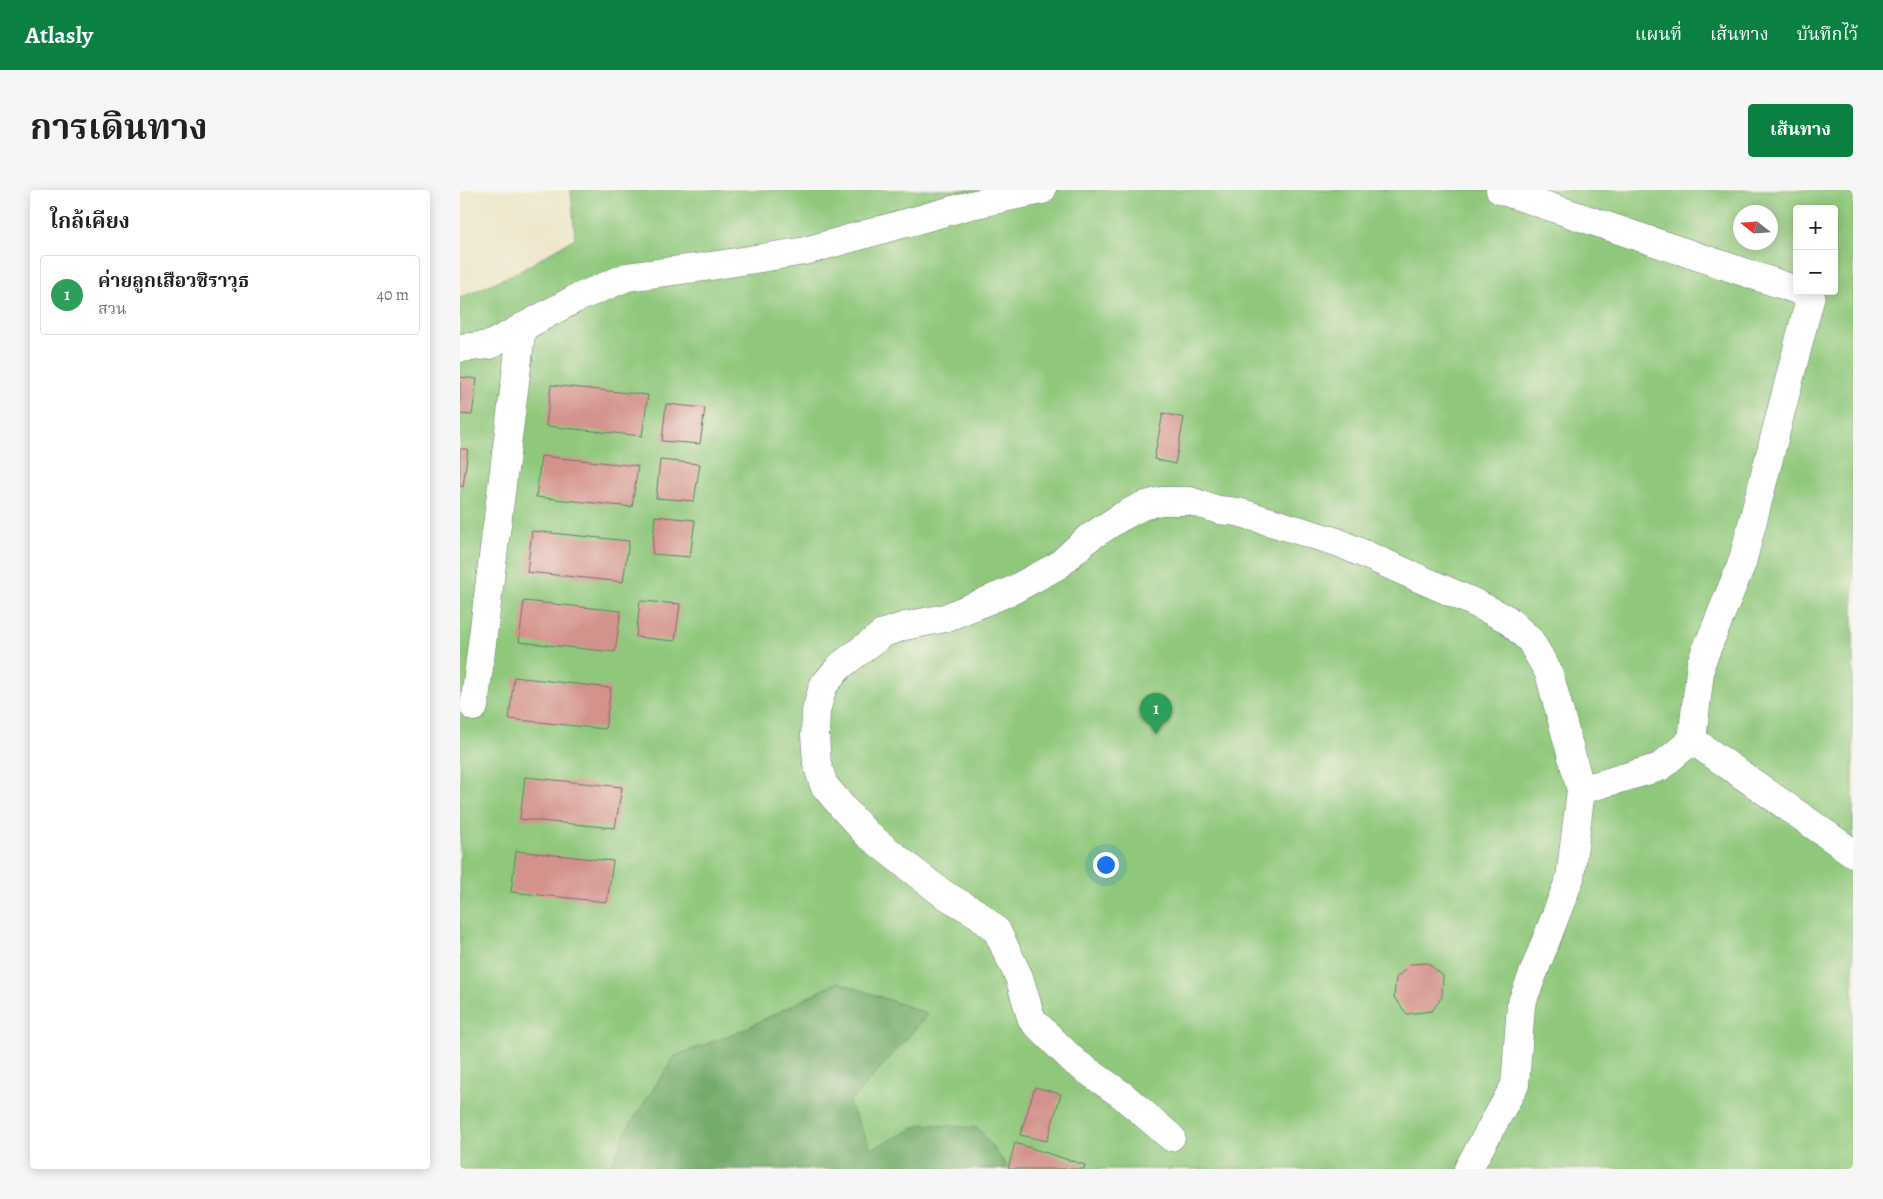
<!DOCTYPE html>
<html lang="th">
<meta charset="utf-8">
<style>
body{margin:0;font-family:Alegreya,"Noto Serif Thai",serif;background:#f6f6f6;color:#202124}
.controls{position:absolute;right:15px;top:15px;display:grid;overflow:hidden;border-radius:5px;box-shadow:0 2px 12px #0003}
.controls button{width:45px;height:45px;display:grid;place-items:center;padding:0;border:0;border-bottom:1px solid #e0e0e0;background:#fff;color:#202124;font:25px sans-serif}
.compass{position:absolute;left:1273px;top:15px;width:45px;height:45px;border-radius:50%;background:#fff;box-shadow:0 2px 12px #0003;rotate:287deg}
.you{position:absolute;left:645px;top:674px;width:18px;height:18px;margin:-12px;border:4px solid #fff;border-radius:50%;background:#1a73e8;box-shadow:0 0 0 8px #1a73e833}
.badge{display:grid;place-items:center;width:32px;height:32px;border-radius:50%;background:#0b8043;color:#fff;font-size:16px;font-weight:700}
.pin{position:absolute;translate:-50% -41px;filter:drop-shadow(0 1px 2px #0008)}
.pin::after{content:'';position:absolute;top:26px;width:18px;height:15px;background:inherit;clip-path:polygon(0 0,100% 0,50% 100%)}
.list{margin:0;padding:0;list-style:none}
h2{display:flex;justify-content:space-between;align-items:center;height:65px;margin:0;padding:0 20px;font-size:21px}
h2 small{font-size:16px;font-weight:400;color:#757577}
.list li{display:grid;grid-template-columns:32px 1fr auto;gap:15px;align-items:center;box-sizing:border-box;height:80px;margin:0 10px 10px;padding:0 10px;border:1px solid #e0e0e0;border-radius:5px}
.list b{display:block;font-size:19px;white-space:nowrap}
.list p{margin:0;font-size:16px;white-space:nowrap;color:#757577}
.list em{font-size:16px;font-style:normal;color:#757577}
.map{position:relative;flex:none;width:1393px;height:979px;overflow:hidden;border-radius:5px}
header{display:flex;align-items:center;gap:30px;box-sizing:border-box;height:70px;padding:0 25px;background:#0b8043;color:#fff}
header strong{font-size:24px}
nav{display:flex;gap:28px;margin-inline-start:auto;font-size:18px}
.intro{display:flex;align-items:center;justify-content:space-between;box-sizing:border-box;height:120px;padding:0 30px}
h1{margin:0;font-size:35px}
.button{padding:12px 22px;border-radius:5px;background:#0b8043;color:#fff;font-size:18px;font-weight:700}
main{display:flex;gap:30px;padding:0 30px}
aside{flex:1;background:#fff;border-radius:5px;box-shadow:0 2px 12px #0003}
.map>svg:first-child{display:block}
.green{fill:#8fc87b;stroke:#578258;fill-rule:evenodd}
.forest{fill:#73ac6b;stroke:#497450}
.building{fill:#d3928b}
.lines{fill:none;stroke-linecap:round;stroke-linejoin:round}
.minor-casing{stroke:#677869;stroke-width:29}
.minor{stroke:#fff;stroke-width:28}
</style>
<header>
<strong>Atlasly</strong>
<nav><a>แผนที่</a><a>เส้นทาง</a><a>บันทึกไว้</a></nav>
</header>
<div class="intro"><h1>การเดินทาง</h1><a class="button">เส้นทาง</a></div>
<main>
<aside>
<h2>ใกล้เคียง<small></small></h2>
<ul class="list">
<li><span class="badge" style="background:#2e9e5b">1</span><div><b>ค่ายลูกเสือวชิราวุธ</b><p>สวน</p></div><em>40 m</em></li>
</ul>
</aside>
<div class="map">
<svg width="1393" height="979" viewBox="0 0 1393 979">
<rect width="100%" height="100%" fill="#f7f3e8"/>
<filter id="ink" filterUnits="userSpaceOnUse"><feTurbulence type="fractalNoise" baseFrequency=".02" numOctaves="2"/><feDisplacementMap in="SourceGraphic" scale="10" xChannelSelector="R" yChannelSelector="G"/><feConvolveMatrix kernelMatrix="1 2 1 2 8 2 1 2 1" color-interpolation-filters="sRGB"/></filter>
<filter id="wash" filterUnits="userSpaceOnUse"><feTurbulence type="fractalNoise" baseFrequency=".0096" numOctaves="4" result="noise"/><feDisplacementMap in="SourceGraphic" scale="20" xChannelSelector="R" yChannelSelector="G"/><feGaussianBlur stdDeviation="1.12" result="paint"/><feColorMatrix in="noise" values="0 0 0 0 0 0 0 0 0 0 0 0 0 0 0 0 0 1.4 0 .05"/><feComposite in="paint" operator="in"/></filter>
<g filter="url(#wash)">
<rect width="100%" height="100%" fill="#eee7cc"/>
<!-- green -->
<path class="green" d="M111,0H1393V979H0V108L62,80L115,48ZM1337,19H1374V101H1337ZM1280,22H1310V52H1280Z"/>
<!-- forest -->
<path class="forest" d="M378,792L469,824L389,913L411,959L463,934L518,938L549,979H149L167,939L215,866L283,840Z"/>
<g id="blocks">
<!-- building -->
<g class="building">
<path d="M0,187L17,189L12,225L0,224Z"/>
<path d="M91,195L188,205L182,246L86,236Z"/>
<path d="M206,214L245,218L240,254L202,251Z"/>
<path d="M703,223L724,228L715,274L694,269Z"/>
<path d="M0,259H8L3,297L0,296Z"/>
<path d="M81,266L178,276L172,317L76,307Z"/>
<path d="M200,270L240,274L234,311L196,308Z"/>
<path d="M195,326L235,330L230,367L192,364Z"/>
<path d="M72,341L169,351L163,392L67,382Z"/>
<path d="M64,411L161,421L155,462L59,452Z"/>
<path d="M180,411L220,414L215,451L176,447Z"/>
<path d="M54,487L151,498L145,539L49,529Z"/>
<path d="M65,587L162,597L155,638L60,629Z"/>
<path d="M56,661L153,671L147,712L51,702Z"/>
<path d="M968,773L983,786L982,807L972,821L947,824L934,807L936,788L950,774Z"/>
<path d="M575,897L601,904L587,951L560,945Z"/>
<path d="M555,953L625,975L624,979H548Z"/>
</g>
</g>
</g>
<g filter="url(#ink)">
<use href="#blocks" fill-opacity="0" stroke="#677869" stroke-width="1"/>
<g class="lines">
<defs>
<g id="minor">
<path d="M1040,0L1337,100"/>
<path d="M0,158L30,155L115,109L167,87L251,76L345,61L511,15L582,0"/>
<path d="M14,517L62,137"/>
<path d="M1232,550L1393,663"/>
<path d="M1121,600L1200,577L1232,550L1241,473L1282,373L1351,105L1340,101"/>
<path d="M711,947L662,905L615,872L572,830L559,787L537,741L518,724L485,705L456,683L407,644L384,619L364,595L357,574L355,545L356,521L363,496L380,476L424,443L445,436L485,428L551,401L599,375L627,349L661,327L682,316L701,311H730L759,320L778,322L877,352L1013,412L1047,429L1070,450L1089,483L1121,600L1110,688L1061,815L1055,895L1008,979"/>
</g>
</defs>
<!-- minor casing -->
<use href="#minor" class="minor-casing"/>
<!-- minor -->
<use href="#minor" class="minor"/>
</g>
</g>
</svg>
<div class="controls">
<button>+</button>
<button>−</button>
</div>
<svg class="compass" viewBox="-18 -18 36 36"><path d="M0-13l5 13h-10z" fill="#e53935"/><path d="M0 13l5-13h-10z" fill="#757577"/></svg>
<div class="you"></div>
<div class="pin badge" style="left:696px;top:544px;background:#2e9e5b">1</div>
</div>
</main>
